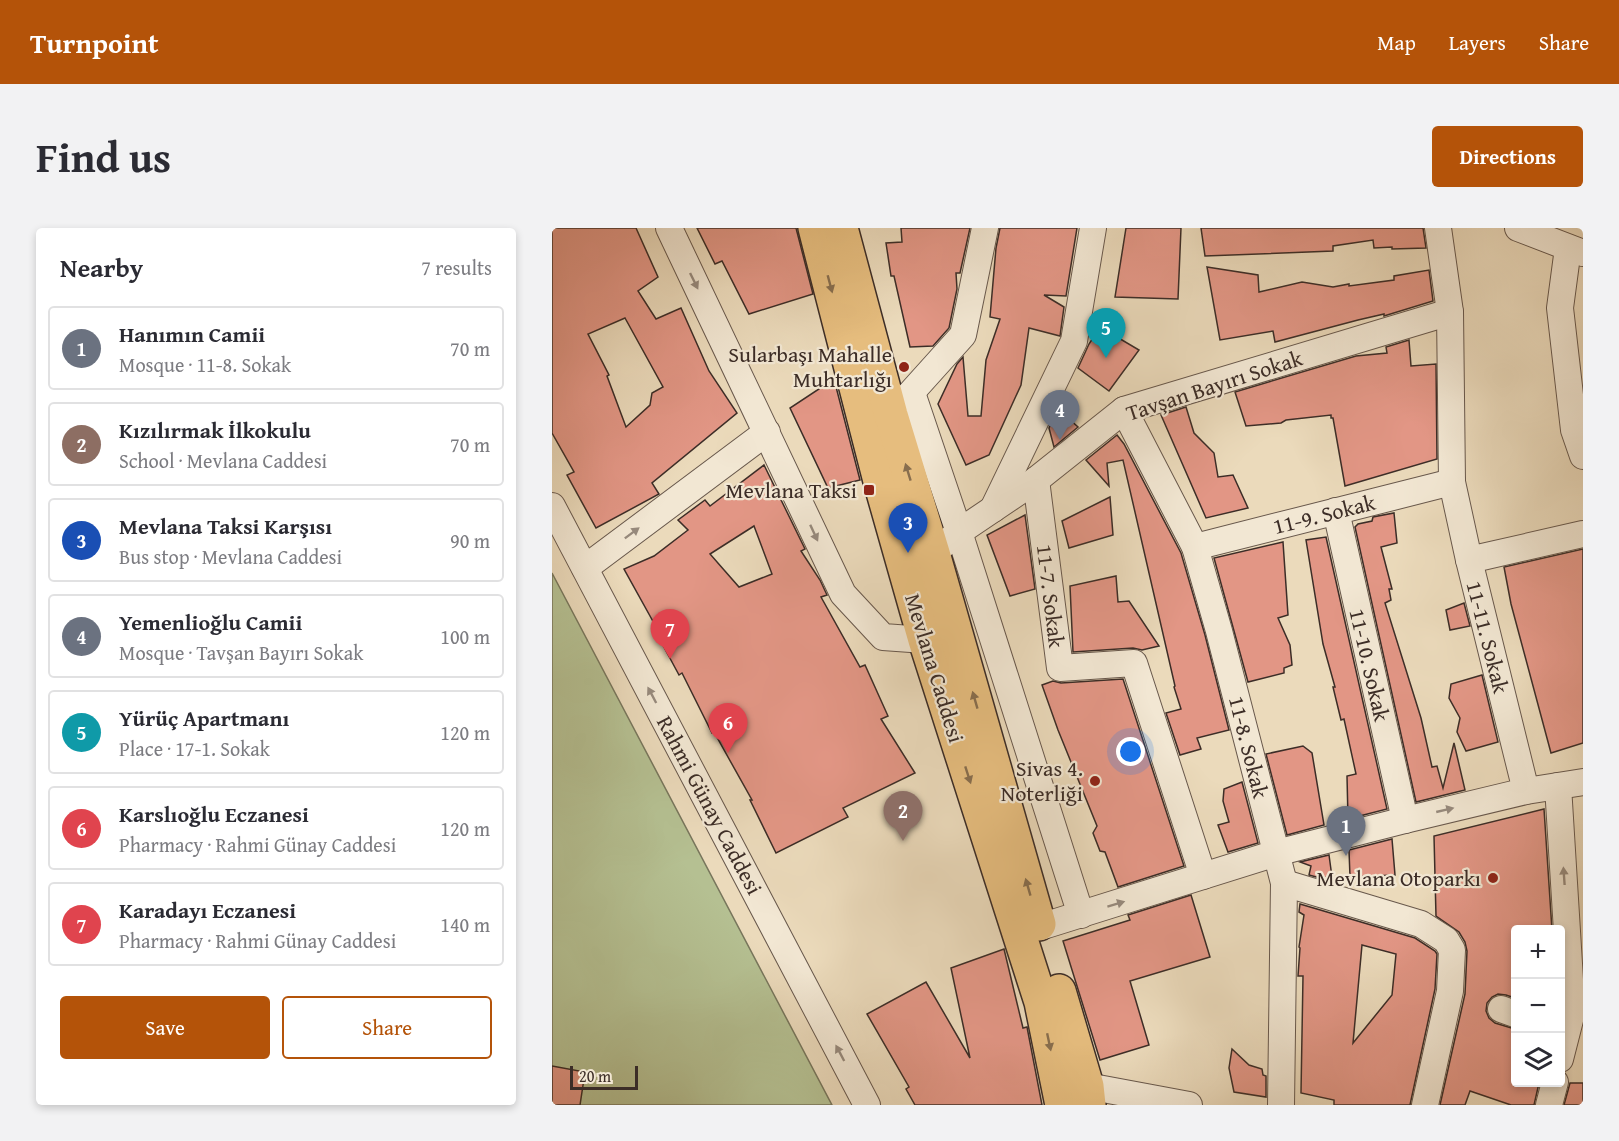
<!DOCTYPE html>
<meta charset="utf-8">
<style>
body{margin:0;font-family:"Gentium Book Plus",serif;background:#f2f2f3;color:#2b2b33}
.controls{position:absolute;right:18px;bottom:18px;display:grid;overflow:hidden;border-radius:6px;box-shadow:0 3px 9px #0003}
.controls button{width:54px;height:54px;display:grid;place-items:center;padding:0;border:0;border-bottom:2px solid #e1e1e2;background:#fff;color:#2b2b33;font:30px sans-serif}
.scale{position:absolute;left:18px;bottom:15px;width:68px;box-sizing:border-box;padding-left:6px;border:3px solid #3c2d27;border-top:0;font-size:16px;line-height:21px;white-space:nowrap;color:#3c2d27;-webkit-text-stroke:4px #f2e7d3;paint-order:stroke}
.you{position:absolute;left:579px;top:524px;width:21px;height:21px;margin:-15px;border:4px solid #fff;border-radius:50%;background:#1a73e8;box-shadow:0 0 0 9px #1a73e833}
.badge{display:grid;place-items:center;width:39px;height:39px;border-radius:50%;background:#b45309;color:#fff;font-size:20px;font-weight:700}
.pin{position:absolute;translate:-50% -50px;filter:drop-shadow(0 2px 3px #0008)}
.pin::after{content:'';position:absolute;top:32px;width:21px;height:18px;background:inherit;clip-path:polygon(0 0,100% 0,50% 100%)}
.list{margin:0;padding:0;list-style:none}
h2{display:flex;justify-content:space-between;align-items:center;height:78px;margin:0;padding:0 24px;font-size:26px}
h2 small{font-size:20px;font-weight:400;color:#7c7c81}
.list li{display:grid;grid-template-columns:39px 1fr auto;gap:18px;align-items:center;box-sizing:border-box;height:84px;margin:0 12px 12px;padding:0 12px;border:2px solid #e1e1e2;border-radius:6px}
.list b{display:block;font-size:22px;white-space:nowrap}
.list p{margin:0;font-size:20px;white-space:nowrap;color:#7c7c81}
.list em{font-size:20px;font-style:normal;color:#7c7c81}
.actions{display:flex;gap:12px;padding:18px 24px}
.actions a{flex:1;padding:14px 0;border:2px solid #b45309;border-radius:6px;text-align:center;font-size:21px;color:#b45309}
.actions .main{background:#b45309;color:#fff}
.icon{flex:none;width:33px;height:33px;fill:none;stroke:currentColor;stroke-width:2;stroke-linecap:round;stroke-linejoin:round}
.map{position:relative;flex:none;width:1031px;height:877px;overflow:hidden;border-radius:6px}
header{display:flex;align-items:center;gap:36px;box-sizing:border-box;height:84px;padding:0 30px;background:#b45309;color:#fff}
header strong{font-size:28px}
nav{display:flex;gap:33px;margin-inline-start:auto;font-size:21px}
.intro{display:flex;align-items:center;justify-content:space-between;box-sizing:border-box;height:144px;padding:0 36px}
h1{margin:0;font-size:42px}
.button{padding:15px 27px;border-radius:6px;background:#b45309;color:#fff;font-size:21px;font-weight:700}
main{display:flex;gap:36px;padding:0 36px}
aside{flex:1;background:#fff;border-radius:6px;box-shadow:0 3px 9px #0003}
.map>svg:first-child{display:block}
.green{fill:#b5c092;stroke:#78765c;stroke-width:1.5}
.building{fill:#e29685;stroke:#3c2d27;stroke-width:1.5;fill-rule:evenodd}
.lines{fill:none;stroke-linecap:round;stroke-linejoin:round}
.street-casing{stroke:#68584c;stroke-width:28}
.primary-casing{stroke:#3c2d27;stroke-width:36}
.street{stroke:#f2e7d3;stroke-width:26}
.primary{stroke:#e6bd7e;stroke-width:33}
.oneway{fill:#978a7d}
.oneway2{fill:#886e4e}
.poi-dot{fill:#8f2418;stroke:#f2e7d3;stroke-width:2}
.labels{text-anchor:middle;stroke-width:4.5;stroke-linejoin:round;paint-order:stroke}
.poi-label{font-size:22px;fill:#3c2d27;stroke:#f2e7d3;text-anchor:end}
.street-label{font-size:22px;fill:#3c2d27;stroke:#f2e7d3}
</style>
<header>
<strong>Turnpoint</strong>
<nav><a>Map</a><a>Layers</a><a>Share</a></nav>
</header>
<div class="intro"><h1>Find us</h1><a class="button">Directions</a></div>
<main>
<aside>
<h2>Nearby<small>7 results</small></h2>
<ul class="list">
<li><span class="badge" style="background:#6b7280">1</span><div><b>Hanımın Camii</b><p>Mosque · 11-8. Sokak</p></div><em>70 m</em></li>
<li><span class="badge" style="background:#8d6e63">2</span><div><b>Kızılırmak İlkokulu</b><p>School · Mevlana Caddesi</p></div><em>70 m</em></li>
<li><span class="badge" style="background:#1a4fb4">3</span><div><b>Mevlana Taksi Karşısı</b><p>Bus stop · Mevlana Caddesi</p></div><em>90 m</em></li>
<li><span class="badge" style="background:#6b7280">4</span><div><b>Yemenlioğlu Camii</b><p>Mosque · Tavşan Bayırı Sokak</p></div><em>100 m</em></li>
<li><span class="badge" style="background:#0f9aa8">5</span><div><b>Yürüç Apartmanı</b><p>Place · 17-1. Sokak</p></div><em>120 m</em></li>
<li><span class="badge" style="background:#e0444e">6</span><div><b>Karslıoğlu Eczanesi</b><p>Pharmacy · Rahmi Günay Caddesi</p></div><em>120 m</em></li>
<li><span class="badge" style="background:#e0444e">7</span><div><b>Karadayı Eczanesi</b><p>Pharmacy · Rahmi Günay Caddesi</p></div><em>140 m</em></li>
</ul>
<div class="actions"><a class="main">Save</a><a>Share</a></div>
</aside>
<div class="map">
<svg width="1031" height="877" viewBox="0 0 1031 877">
<rect width="100%" height="100%" fill="#ebdabb"/>
<filter id="stains"><feTurbulence type="fractalNoise" baseFrequency=".00333" numOctaves="4"/><feColorMatrix values="0 0 0 0 .2 0 0 0 0 .09 0 0 0 0 .02 0 0 0 .5 -.17"/></filter>
<radialGradient id="worn" r=".72"><stop offset=".6" stop-color="#630" stop-opacity="0"/><stop offset="1" stop-color="#630" stop-opacity=".3"/></radialGradient>
<!-- green -->
<path class="green" d="M0,345L280,877H0Z"/>
<!-- building -->
<g class="building">
<path d="M0,0H84L106,49L86,63L104,91L129,80L157,143L185,185L100,255L107,266L44,300L15,247L22,244L0,205ZM73,90L111,159L100,165L98,177L74,199L55,148L57,147L36,106Z"/>
<path d="M145,0H244L261,66L197,86L170,33L163,36Z"/>
<path d="M349,0H418L408,45H404L405,61L397,100L381,118L358,119L342,48H339L334,15L350,14Z"/>
<path d="M448,0H525L514,68L492,67L512,79L508,108L477,100L469,157L437,227L414,237L386,176L405,136L411,129L416,188H429L434,132L448,91L438,89L444,20Z"/>
<path d="M574,0H629L626,71L563,69Z"/>
<path d="M649,0H871L874,20L840,21V19L822,20L821,12L781,18V23L653,28Z"/>
<path d="M655,39L706,47L707,64L750,54L781,59L797,56V58L842,52V48L877,42L881,73L832,88V86L806,92L723,114L721,103L668,112Z"/>
<path d="M548,99L587,122L557,163L526,140L537,116Z"/>
<path d="M857,112L859,138L884,136L885,231L793,258L781,190H779V187L734,192L729,195L694,198L683,164L804,128L835,125L834,119Z"/>
<path d="M282,151L308,252L276,260L238,180Z"/>
<path d="M634,179L642,205L662,225L666,249L681,247L696,280L654,290L609,187Z"/>
<path d="M506,181L526,199L502,219L497,200Z"/>
<path d="M565,207L572,216L629,325L653,407L677,502L645,510L649,521L628,527L614,485L629,481L622,459L623,458L571,232L555,235L557,258L534,232Z"/>
<path d="M212,237L253,321L249,323L268,352L275,367L269,369L308,439L313,437L336,488L329,491L363,545L291,580L296,589L224,625L198,572H200L162,504L160,505L130,445L127,447L106,408L108,406L72,341L102,328L136,302L126,292L153,272L158,278ZM202,298L220,346L187,359L158,326Z"/>
<path d="M558,269L561,307L517,320L510,293Z"/>
<path d="M842,285L845,315L829,319L840,361H837L839,372L833,375L869,490L880,539L885,538L891,560L902,515L913,562L864,574L803,299L806,296L820,293L821,289Z"/>
<path d="M473,287L483,361L458,368L435,307Z"/>
<path d="M774,309L835,581L796,591L795,548L804,546L792,491L789,492L781,459H783L771,416L754,312Z"/>
<path d="M731,314L736,387L726,390L738,417L740,437L732,440V445L696,454L662,330Z"/>
<path d="M1031,321V515L999,525L959,376L952,339Z"/>
<path d="M564,348L566,374L577,373L607,418L590,422L581,420L521,424L518,358Z"/>
<path d="M912,375L918,398L898,402L894,382Z"/>
<path d="M930,447L946,514L914,523L905,504L908,490L897,470L899,456Z"/>
<path d="M571,451L632,638L566,659L553,624L548,623L541,605L545,598L506,502L490,457L501,453L509,455Z"/>
<path d="M751,518L760,525L772,597L735,607L714,526Z"/>
<path d="M690,554L706,615L676,624L666,597L677,594L671,573L672,561Z"/>
<path d="M992,581L1000,702H963V770L954,767L946,766L940,769L935,775L934,783L937,790L943,795L963,801V855H987L982,877H959L918,863L913,877H888L913,766L915,723L913,714L907,704L884,688L882,608Z"/>
<path d="M840,611L843,647L798,649L797,622Z"/>
<path d="M777,627L780,649L768,650L757,647L759,638L748,634Z"/>
<path d="M639,667L658,729L578,753L597,817L548,832L511,713L578,692L576,687Z"/>
<path d="M748,676L863,710L883,723L885,726L883,761L858,877H782V872L749,865L751,748H746L748,720L747,719L752,687L747,684ZM810,717L844,726L840,767L801,815Z"/>
<path d="M452,721L471,800L475,799L490,877H363L354,861L357,859L315,786L374,754L418,830L399,740Z"/>
<path d="M680,821L697,837L710,841L711,847L714,848V869L682,864L677,840Z"/>
<path d="M0,838L33,844L28,877H0Z"/>
<path d="M1018,855H1031V877H1012Z"/>
</g>
<g class="lines">
<defs>
<g id="street">
<path d="M117,0L291,366L331,409L373,412"/>
<path d="M966,0L1031,25"/>
<path d="M1016,20L1008,80L1022,202L1031,228"/>
<path d="M898,84L900,254L917,332L974,563"/>
<path d="M360,165L407,304L529,687"/>
<path d="M348,177L411,107L433,0"/>
<path d="M572,182L643,319L667,403L732,655L729,877"/>
<path d="M484,252L508,440L582,435L651,648"/>
<path d="M0,278L315,877"/>
<path d="M441,281L522,113L541,0"/>
<path d="M784,283L853,592"/>
<path d="M643,319L900,254"/>
<path d="M381,325L407,304L484,252L572,182L898,84L886,0"/>
<path d="M917,332L1031,306"/>
<path d="M33,340L215,204"/>
<path d="M1006,558L1020,784L1008,831"/>
<path d="M732,655L869,696L894,712L900,722L898,763L873,877"/>
<path d="M488,699L724,625L853,592L974,563L1031,554"/>
<path d="M949,781L963,786"/>
<path d="M535,858L637,877"/>
<path d="M997,877L1003,854"/>
</g>
<g id="primary">
<path d="M263,0L329,257L373,412L489,774L510,877"/>
<path d="M289,0L339,187L381,325L487,696"/>
<path d="M507,763L535,858L537,877"/>
</g>
</defs>
<!-- street casing -->
<use href="#street" class="street-casing"/>
<!-- primary casing -->
<use href="#primary" class="primary-casing"/>
<!-- street -->
<use href="#street" class="street"/>
<!-- primary -->
<use href="#primary" class="primary"/>
</g>
<!-- one-way arrows -->
<defs><path id="oneway-solid" d="M-6-.8H1V-3.2L6.5 0L1 3.2V.8H-6Z" transform="scale(1.5)"/></defs>
<g class="oneway">
<use href="#oneway-solid" transform="translate(142 53) rotate(64)"/>
<use href="#oneway-solid" transform="translate(80 305) rotate(-37)"/>
<use href="#oneway-solid" transform="translate(262 305) rotate(65)"/>
<use href="#oneway-solid" transform="translate(100 467) rotate(-118)"/>
<use href="#oneway-solid" transform="translate(893 582) rotate(-13)"/>
<use href="#oneway-solid" transform="translate(1012 648) rotate(-94)"/>
<use href="#oneway-solid" transform="translate(564 676) rotate(-17)"/>
<use href="#oneway-solid" transform="translate(288 825) rotate(-118)"/>
</g>
<g class="oneway2">
<use href="#oneway-solid" transform="translate(278 56) rotate(75)"/>
<use href="#oneway-solid" transform="translate(356 244) rotate(-107)"/>
<use href="#oneway-solid" transform="translate(423 472) rotate(-106)"/>
<use href="#oneway-solid" transform="translate(416 547) rotate(72)"/>
<use href="#oneway-solid" transform="translate(476 659) rotate(-106)"/>
<use href="#oneway-solid" transform="translate(497 814) rotate(78)"/>
</g>
<!-- markers -->
<g class="poi-dot">
<circle cx="352" cy="139" r="6"/>
<rect x="311" y="256" width="12" height="12" rx="3"/>
<circle cx="543" cy="553" r="6"/>
<circle cx="941" cy="650" r="6"/>
</g>
<g class="labels">
<!-- poi labels -->
<g class="poi-label">
<text x="340" y="134">Sularbaşı Mahalle<tspan x="340" dy="25">Muhtarlığı</tspan></text>
<text x="305" y="270">Mevlana Taksi</text>
<text x="531" y="548">Sivas 4.<tspan x="531" dy="25">Noterliği</tspan></text>
<text x="929" y="658">Mevlana Otoparkı</text>
</g>
<!-- street labels -->
<g class="street-label">
<text transform="translate(662 157) rotate(-18)" y="8">Tavşan Bayırı Sokak</text>
<text transform="translate(772 286) rotate(-14)" y="8">11-9. Sokak</text>
<text transform="translate(499 368) rotate(83)" y="8">11-7. Sokak</text>
<text transform="translate(936 409) rotate(76)" y="8">11-11. Sokak</text>
<text transform="translate(818 437) rotate(77)" y="8">11-10. Sokak</text>
<text transform="translate(383 440) rotate(73)" y="8">Mevlana Caddesi</text>
<text transform="translate(697 519) rotate(76)" y="8">11-8. Sokak</text>
<text transform="translate(158 577) rotate(62)" y="8">Rahmi Günay Caddesi</text>
</g>
</g>
<rect width="100%" height="100%" filter="url(#stains)"/>
<rect width="100%" height="100%" fill="url(#worn)"/>
</svg>
<div class="controls">
<button>+</button>
<button>−</button>
<button><svg class="icon" aria-label="layers" viewBox="0 0 24 24"><path d="M12 4l9 5-9 5-9-5zM3 14l9 5 9-5"/></svg></button>
</div>
<div class="scale">20 m</div>
<div class="you"></div>
<div class="pin badge" style="left:794px;top:628px;background:#6b7280">1</div>
<div class="pin badge" style="left:351px;top:613px;background:#8d6e63">2</div>
<div class="pin badge" style="left:356px;top:325px;background:#1a4fb4">3</div>
<div class="pin badge" style="left:508px;top:212px;background:#6b7280">4</div>
<div class="pin badge" style="left:554px;top:130px;background:#0f9aa8">5</div>
<div class="pin badge" style="left:176px;top:525px;background:#e0444e">6</div>
<div class="pin badge" style="left:118px;top:431px;background:#e0444e">7</div>
</div>
</main>
